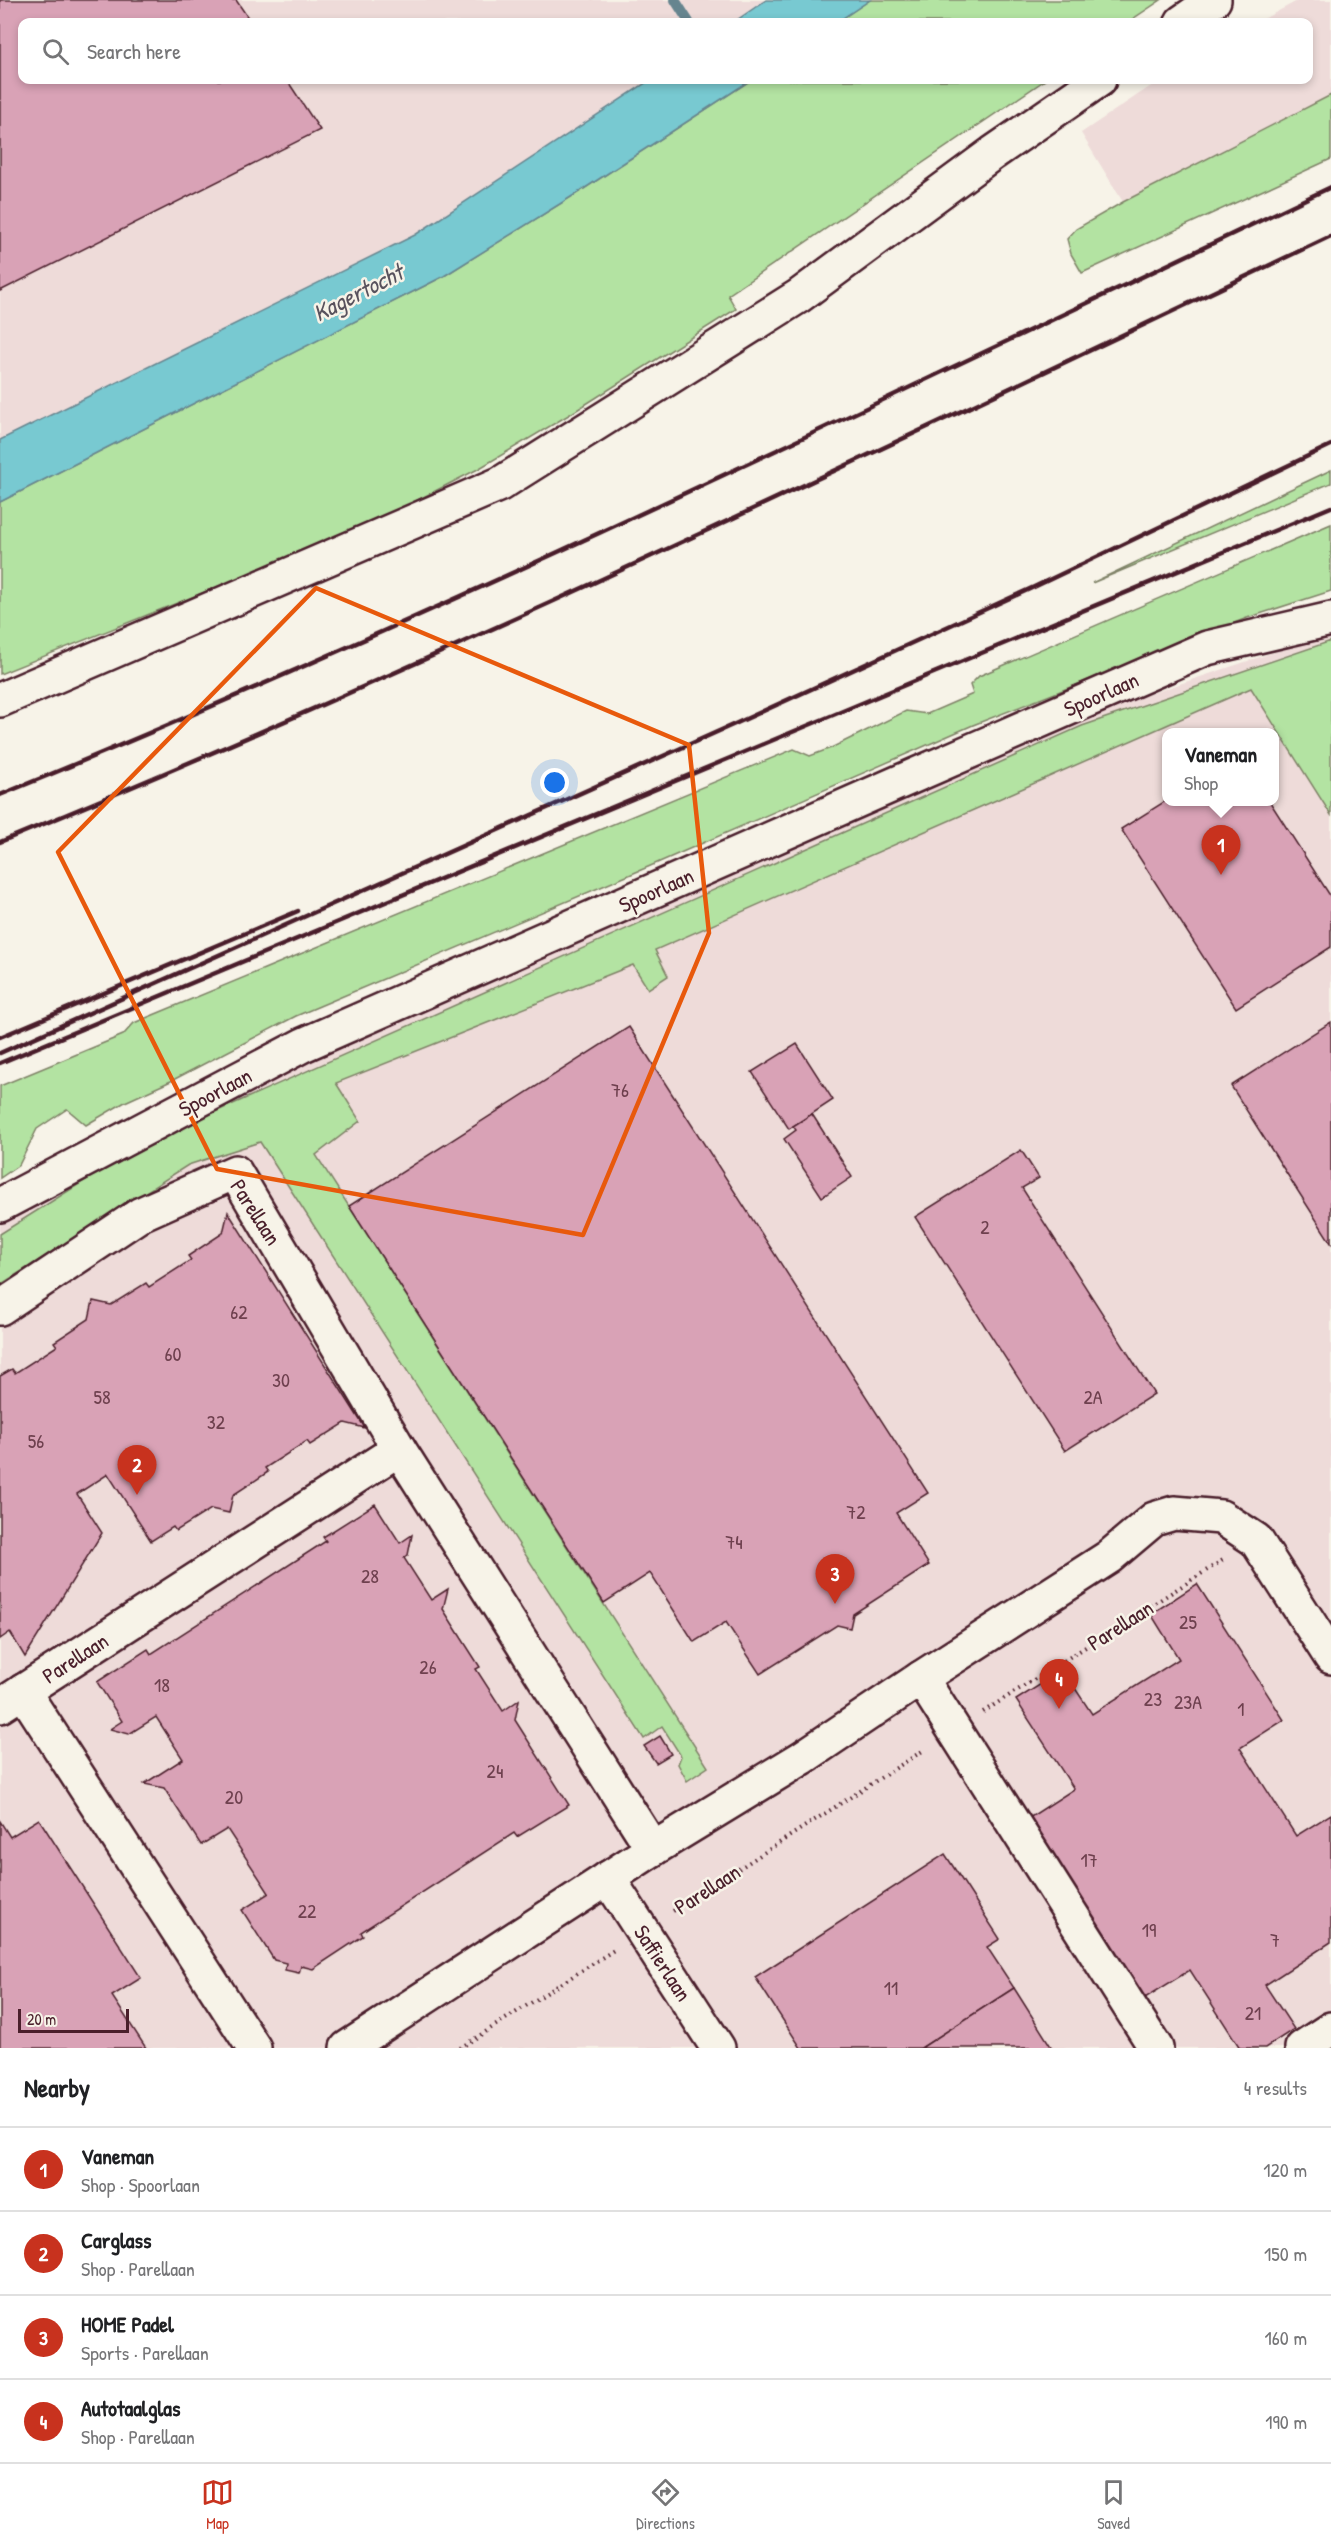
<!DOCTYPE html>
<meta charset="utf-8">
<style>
body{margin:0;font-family:"Patrick Hand",sans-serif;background:#f2f2f2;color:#202124}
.scale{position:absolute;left:18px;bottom:15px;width:111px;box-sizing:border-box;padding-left:6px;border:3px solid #4a1f2b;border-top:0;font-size:16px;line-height:21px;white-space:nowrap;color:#4a1f2b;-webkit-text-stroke:4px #f7f3e8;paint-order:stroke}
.you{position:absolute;left:555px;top:783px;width:21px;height:21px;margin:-15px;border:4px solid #fff;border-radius:50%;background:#1a73e8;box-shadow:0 0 0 9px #1a73e833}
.badge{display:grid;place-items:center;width:39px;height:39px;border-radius:50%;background:#c8321e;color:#fff;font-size:20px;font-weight:700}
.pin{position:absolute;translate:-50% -50px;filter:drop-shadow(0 2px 3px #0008)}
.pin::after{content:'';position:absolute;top:32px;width:21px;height:18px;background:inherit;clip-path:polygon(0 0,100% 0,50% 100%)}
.popup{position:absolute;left:1162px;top:728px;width:117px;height:78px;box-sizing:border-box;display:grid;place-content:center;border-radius:12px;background:#fff;filter:drop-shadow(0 2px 4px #0005);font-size:20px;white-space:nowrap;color:#757577}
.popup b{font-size:22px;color:#202124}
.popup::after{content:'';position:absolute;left:50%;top:100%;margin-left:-12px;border:12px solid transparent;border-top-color:#fff}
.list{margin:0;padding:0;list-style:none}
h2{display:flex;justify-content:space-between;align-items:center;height:78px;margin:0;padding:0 24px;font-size:26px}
h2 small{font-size:20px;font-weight:400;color:#757577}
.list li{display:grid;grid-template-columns:39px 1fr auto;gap:18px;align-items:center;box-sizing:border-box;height:84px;padding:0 24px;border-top:2px solid #e0e0e0}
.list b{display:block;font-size:22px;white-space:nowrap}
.list p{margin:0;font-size:20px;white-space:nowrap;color:#757577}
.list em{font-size:20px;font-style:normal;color:#757577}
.icon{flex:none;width:33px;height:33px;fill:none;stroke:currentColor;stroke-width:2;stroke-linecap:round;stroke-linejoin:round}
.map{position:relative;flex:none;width:1331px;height:2048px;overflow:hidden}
.search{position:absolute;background:#fff;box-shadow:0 3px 9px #0003;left:18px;right:18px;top:18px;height:66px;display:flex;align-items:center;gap:15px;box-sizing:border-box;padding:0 21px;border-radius:12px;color:#757577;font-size:22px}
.sheet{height:414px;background:#fff}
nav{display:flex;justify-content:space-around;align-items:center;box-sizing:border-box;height:84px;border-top:2px solid #e0e0e0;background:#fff;font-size:16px;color:#757577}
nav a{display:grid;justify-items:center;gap:3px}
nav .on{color:#c8321e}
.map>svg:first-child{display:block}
.built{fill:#eedbd9;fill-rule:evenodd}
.green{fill:#b3e3a2;stroke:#7e8166;stroke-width:1.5}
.water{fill:#78c9d1;stroke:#66858f;stroke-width:1.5}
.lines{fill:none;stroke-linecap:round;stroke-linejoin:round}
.stream{stroke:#66858f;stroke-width:10}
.building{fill:#d9a2b6;stroke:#4a1f2b;stroke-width:1.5}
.minor-casing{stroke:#4a1f2b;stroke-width:38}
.major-casing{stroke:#4a1f2b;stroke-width:38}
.path{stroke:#4a1f2b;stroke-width:4;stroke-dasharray:1.5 4.5;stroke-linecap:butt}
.minor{stroke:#f7f3e8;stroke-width:33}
.major{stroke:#f7f3e8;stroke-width:33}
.rail{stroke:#4a1f2b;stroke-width:4.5}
.marked{fill:none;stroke:#e8590c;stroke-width:4.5;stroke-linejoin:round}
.labels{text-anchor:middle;stroke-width:5;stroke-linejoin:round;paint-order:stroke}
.number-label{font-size:20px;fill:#6e404e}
.street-label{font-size:22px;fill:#4a1f2b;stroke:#f7f3e8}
.water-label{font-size:24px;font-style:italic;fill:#58525d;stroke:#f7f3e8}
</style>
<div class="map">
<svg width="1331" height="2048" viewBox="0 0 1331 2048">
<rect width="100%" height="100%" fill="#f7f3e8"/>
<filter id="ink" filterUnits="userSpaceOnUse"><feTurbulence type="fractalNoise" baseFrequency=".0167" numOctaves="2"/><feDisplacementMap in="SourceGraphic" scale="12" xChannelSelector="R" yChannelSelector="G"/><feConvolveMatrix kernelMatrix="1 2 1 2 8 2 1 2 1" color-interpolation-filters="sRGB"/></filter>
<g filter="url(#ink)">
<!-- built -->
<g class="built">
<path d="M0,0H820L783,22H22V80H690L407,254L0,466Z"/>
<path d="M1299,0H1331V95L1123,202L1081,133L1160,80H1308V22H1258Z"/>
<path d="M1331,633V2048H0V1202L81,1149L1031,734ZM1167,732H1275V802H1167Z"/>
</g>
<!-- green -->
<g class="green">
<path d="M870,0H1161L1128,22H837Z"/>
<path d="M751,80H1045L728,295L736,309L572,413L478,469L359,530L0,674V502L444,276L579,192Z"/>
<path d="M1331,95V159L1082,273L1071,254L1067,239L1076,229L1123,202Z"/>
<path d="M1331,470V483L1092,583Z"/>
<path d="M1331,524V591L1247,618L973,725L648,867L296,1016L171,1081L125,1102L86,1125L67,1109L37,1129L19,1165L0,1178V1086L123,1035L134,1023L794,749L810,756L831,748L906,711L927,714L973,694L970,685L979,676Z"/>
<path d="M1331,641V815L1251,688L655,950L668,976L648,989L633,965L336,1083L360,1121L316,1155L708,1767L687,1781L678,1764L681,1756L662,1726L644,1739L260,1142L188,1165L0,1285V1234L141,1145L1082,726Z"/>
</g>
<!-- water -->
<g class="water">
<path d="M766,0H870L837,22H734Z"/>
<path d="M650,80H751L579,192L444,276L0,502V440L415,235Z"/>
</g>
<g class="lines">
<!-- stream -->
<path class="stream" d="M675,0L689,22"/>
</g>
<!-- building -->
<g class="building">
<path d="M0,0H236L251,22H22V80H287L320,130L0,291Z"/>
<path d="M1167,800V802H1270L1331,897V947L1236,1008L1121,829Z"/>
<path d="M1331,1022V1243L1231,1086Z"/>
<path d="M629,1027L928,1493L896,1513L929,1565L853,1614L850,1628L837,1625L760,1674L726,1622L694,1642L650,1573L604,1603L349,1206Z"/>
<path d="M797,1044L833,1100L789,1129L752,1072Z"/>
<path d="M812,1114L852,1177L822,1197L784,1139L796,1130L793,1126Z"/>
<path d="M1021,1150L1039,1178L1022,1188L1154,1394L1065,1451L915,1217Z"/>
<path d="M228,1212L365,1428L345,1423L310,1445L307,1441L265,1468L268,1472L233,1495L229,1513L211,1509L176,1531L173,1527L151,1541L108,1474L77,1494L102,1533L25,1657L10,1632L0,1639V1376L12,1369L15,1373L57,1346L54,1342L89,1319L93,1301L111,1305L146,1283L149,1287L191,1260L188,1256L223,1233Z"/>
<path d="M375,1504L400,1543L412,1535L408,1555L404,1558L431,1600L448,1589L443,1609L480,1667L476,1669L503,1711L519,1700L515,1720L569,1805L517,1837L514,1833L361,1932L363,1936L313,1969L301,1966L299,1973L285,1970L286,1963L274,1960L242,1910L269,1893L227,1829L201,1845L164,1788L144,1784L183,1759L156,1717L129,1734L110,1729L122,1721L97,1682L148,1649L151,1654L326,1541L323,1537Z"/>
<path d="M1197,1584L1284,1720L1240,1748L1296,1836L1331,1814V1942L1265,1985L1294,2029L1265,2048H1240L1190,1970L1145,1998L1029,1818L1074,1789L1016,1700L1063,1670L1092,1714L1179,1659L1151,1614Z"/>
<path d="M660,1736L671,1754L656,1763L644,1746Z"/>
<path d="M39,1819L141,1978L112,1996L146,2048H0V1821L10,1837Z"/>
<path d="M945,1854L1000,1939L987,1947L1014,1988L921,2048H801L755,1977Z"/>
<path d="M1014,1988L1052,2048H921Z"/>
</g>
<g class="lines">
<defs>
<g id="minor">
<path d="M1182,22L1214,0"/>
<path d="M0,700L500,484L799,296L993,153L1099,80"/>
<path d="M0,1308L141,1214L235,1172L399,1449L653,1849"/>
<path d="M921,1678L1156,2048"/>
<path d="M23,1691L254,2048"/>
<path d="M0,1706L399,1449"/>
<path d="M608,1878L718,2048"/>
<path d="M347,2048L653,1849L802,1758L921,1678L1109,1557L1154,1519L1174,1513L1221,1517L1256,1540L1331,1657"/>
<path d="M1302,2048L1331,2029"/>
</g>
<path id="major" d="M0,1205L303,1045L902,781L1207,648L1331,619"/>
</defs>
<!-- minor casing -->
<use href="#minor" class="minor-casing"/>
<!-- major casing -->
<use href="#major" class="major-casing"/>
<!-- path -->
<g class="path">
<path d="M983,1712L1223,1560"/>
<path d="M673,1911L924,1750"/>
<path d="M460,2048L614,1950"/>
</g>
<!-- minor -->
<use href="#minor" class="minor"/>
<!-- major -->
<use href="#major" class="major"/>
<!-- rail -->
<g class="rail">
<path d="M0,795C452,611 890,396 1331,187"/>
<path d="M0,842C451,657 890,445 1331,236"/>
<path d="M0,1037L298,911"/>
<path d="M0,1053L737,723L1034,587L1331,445"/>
<path d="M0,1063L1331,507"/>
</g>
</g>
</g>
<!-- marked area -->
<path class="marked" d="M316,588L689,745L709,933L583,1235L217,1169L58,852Z"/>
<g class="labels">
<!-- number labels -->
<g class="number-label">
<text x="620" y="1097">76</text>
<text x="985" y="1234">2</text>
<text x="239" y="1319">62</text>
<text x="173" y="1361">60</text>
<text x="281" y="1387">30</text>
<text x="102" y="1404">58</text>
<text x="1093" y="1404">2A</text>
<text x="216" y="1429">32</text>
<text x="36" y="1448">56</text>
<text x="856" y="1519">72</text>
<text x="734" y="1549">74</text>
<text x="370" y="1583">28</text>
<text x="1188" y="1629">25</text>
<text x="428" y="1674">26</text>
<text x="162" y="1692">18</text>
<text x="1153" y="1706">23</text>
<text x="1188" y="1709">23A</text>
<text x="1241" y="1716">1</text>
<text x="495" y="1778">24</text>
<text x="234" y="1804">20</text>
<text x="1089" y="1867">17</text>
<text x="307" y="1918">22</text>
<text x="1149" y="1937">19</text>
<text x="1275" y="1947">7</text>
<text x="891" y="1995">11</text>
<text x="1253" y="2020">21</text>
</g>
<!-- street labels -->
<g class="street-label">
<text transform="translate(1101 694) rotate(-24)" y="8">Spoorlaan</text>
<text transform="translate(656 890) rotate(-24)" y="8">Spoorlaan</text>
<text transform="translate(215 1092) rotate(-28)" y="8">Spoorlaan</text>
<text transform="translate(256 1212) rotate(57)" y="8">Parellaan</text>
<text transform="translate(1120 1625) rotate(-33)" y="8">Parellaan</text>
<text transform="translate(75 1658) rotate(-33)" y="8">Parellaan</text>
<text transform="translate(707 1889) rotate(-33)" y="8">Parellaan</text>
<text transform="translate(663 1963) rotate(57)" y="8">Saffierlaan</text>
</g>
<!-- water labels -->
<g class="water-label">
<text transform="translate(358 293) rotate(-27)" y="8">Kagertocht</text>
</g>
</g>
</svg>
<div class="scale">20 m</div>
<div class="you"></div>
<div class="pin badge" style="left:1221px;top:875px">1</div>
<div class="popup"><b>Vaneman</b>Shop</div>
<div class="pin badge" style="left:137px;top:1495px">2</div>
<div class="pin badge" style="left:835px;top:1604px">3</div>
<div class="pin badge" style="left:1059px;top:1709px">4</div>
<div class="search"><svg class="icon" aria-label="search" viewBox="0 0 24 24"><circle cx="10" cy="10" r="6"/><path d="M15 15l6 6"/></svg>Search here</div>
</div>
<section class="sheet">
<h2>Nearby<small>4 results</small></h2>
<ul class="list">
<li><span class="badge">1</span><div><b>Vaneman</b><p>Shop · Spoorlaan</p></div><em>120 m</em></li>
<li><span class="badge">2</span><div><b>Carglass</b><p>Shop · Parellaan</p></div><em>150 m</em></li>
<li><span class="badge">3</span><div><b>HOME Padel</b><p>Sports · Parellaan</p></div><em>160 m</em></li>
<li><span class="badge">4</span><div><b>Autotaalglas</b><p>Shop · Parellaan</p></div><em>190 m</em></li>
</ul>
</section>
<nav>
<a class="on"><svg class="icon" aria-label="map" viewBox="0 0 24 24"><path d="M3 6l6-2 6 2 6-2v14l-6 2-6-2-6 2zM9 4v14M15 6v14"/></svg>Map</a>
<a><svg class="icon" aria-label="directions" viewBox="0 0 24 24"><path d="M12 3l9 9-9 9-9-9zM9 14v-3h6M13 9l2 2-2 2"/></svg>Directions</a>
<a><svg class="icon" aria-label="saved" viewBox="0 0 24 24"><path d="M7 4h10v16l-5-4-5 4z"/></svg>Saved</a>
</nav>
